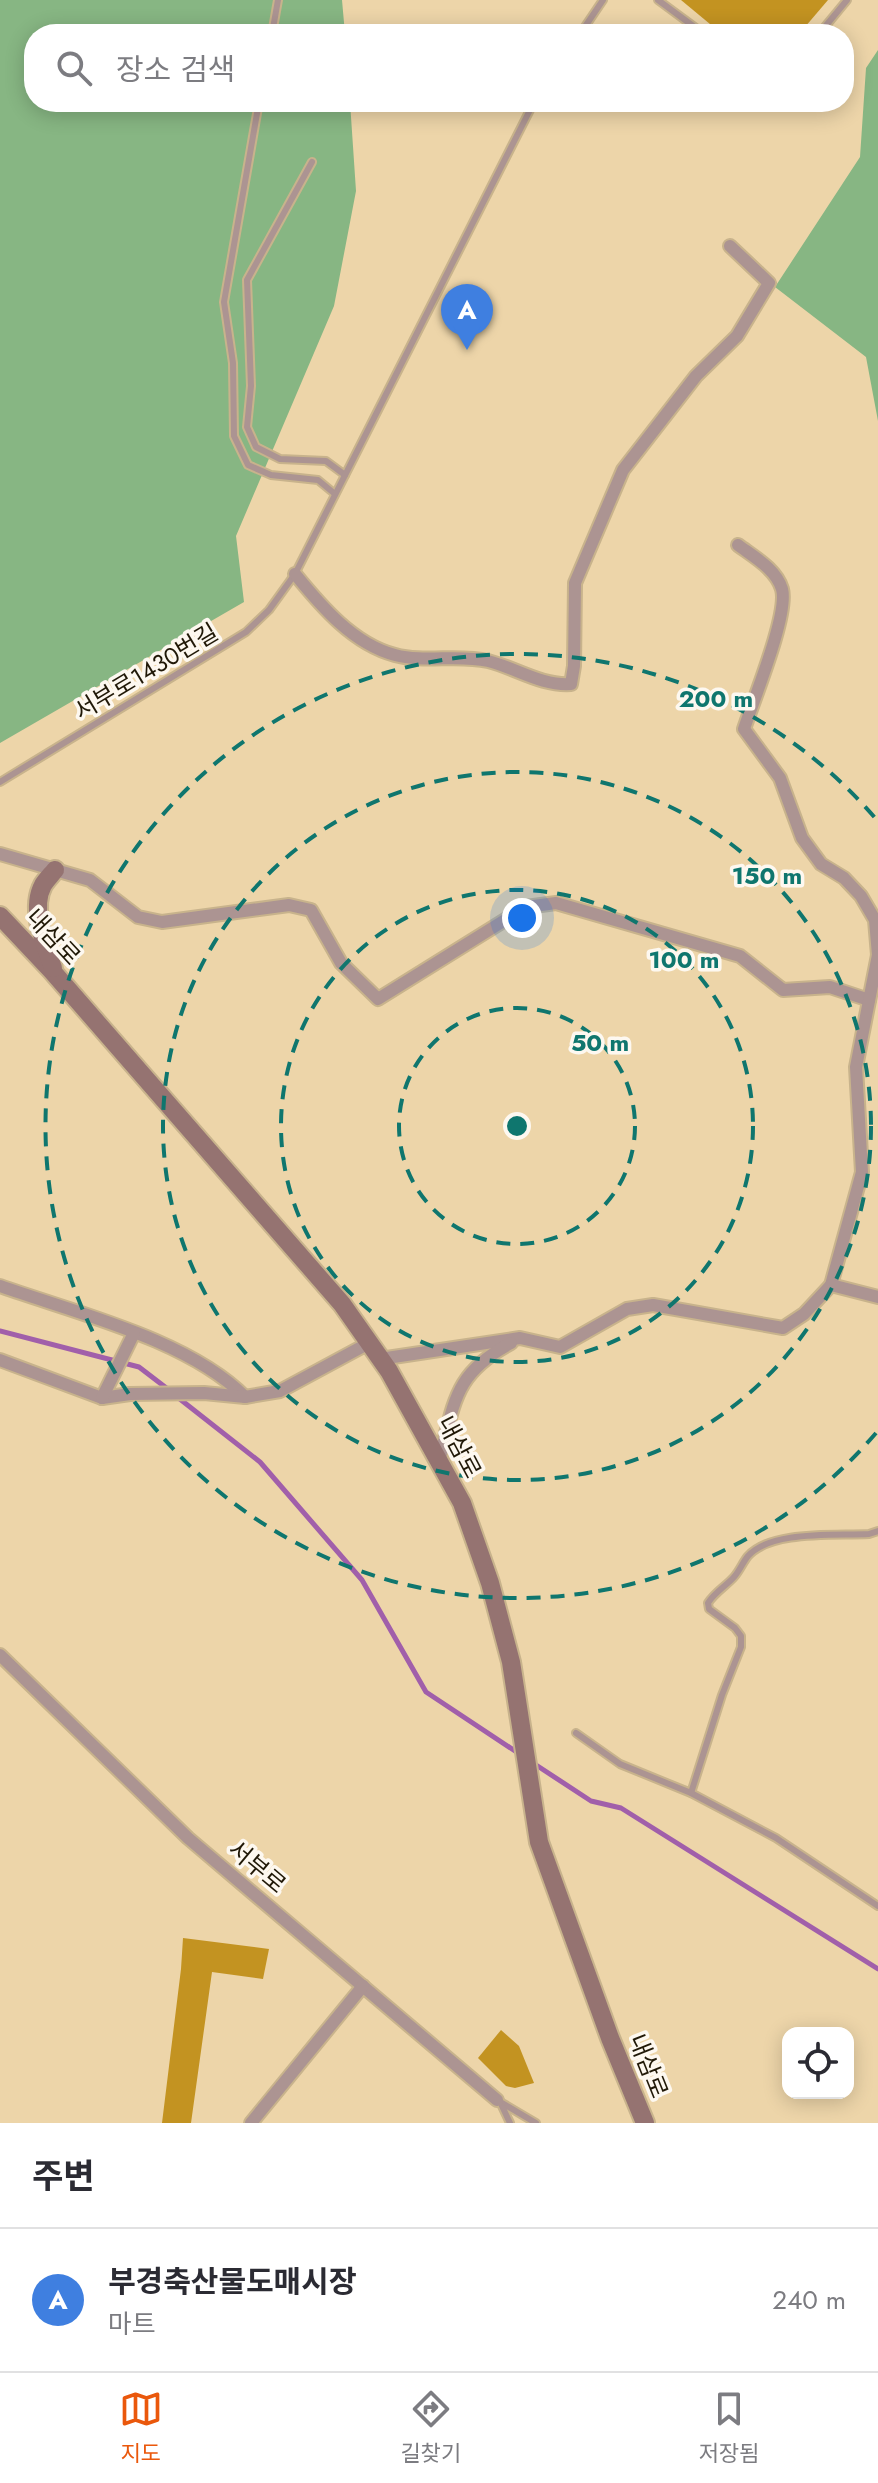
<!DOCTYPE html>
<html lang="ko">
<meta charset="utf-8">
<style>
body{margin:0;font-family:Jost,"Noto Sans KR",sans-serif;background:#f7f7f7;color:#2b2b33}
.controls{position:absolute;right:24px;bottom:24px;display:grid;overflow:hidden;border-radius:16px;box-shadow:0 4px 20px #0003}
.controls button{width:72px;height:72px;display:grid;place-items:center;padding:0;border:0;border-bottom:2px solid #e1e1e2;background:#fff;color:#2b2b33;font:40px sans-serif}
.you{position:absolute;left:522px;top:918px;width:28px;height:28px;margin:-20px;border:6px solid #fff;border-radius:50%;background:#1a73e8;box-shadow:0 0 0 12px #1a73e833}
.badge{display:grid;place-items:center;width:52px;height:52px;border-radius:50%;background:#ea580c;color:#fff;font-size:26px;font-weight:700}
.pin{position:absolute;translate:-50% -66px;filter:drop-shadow(0 2px 4px #0008)}
.pin::after{content:'';position:absolute;top:42px;width:28px;height:24px;background:inherit;clip-path:polygon(0 0,100% 0,50% 100%)}
.list{margin:0;padding:0;list-style:none}
h2{display:flex;justify-content:space-between;align-items:center;height:104px;margin:0;padding:0 32px;font-size:34px}
h2 small{font-size:26px;font-weight:400;color:#7c7c81}
.list li{display:grid;grid-template-columns:52px 1fr auto;gap:24px;align-items:center;box-sizing:border-box;height:144px;padding:0 32px;border-top:2px solid #e1e1e2}
.list b{display:block;font-size:30px;white-space:nowrap}
.list p{margin:0;font-size:26px;white-space:nowrap;color:#7c7c81}
.list em{font-size:26px;font-style:normal;color:#7c7c81}
.icon{flex:none;width:44px;height:44px;fill:none;stroke:currentColor;stroke-width:2;stroke-linecap:round;stroke-linejoin:round}
.map{position:relative;flex:none;width:878px;height:2123px;overflow:hidden}
.search{position:absolute;background:#fff;box-shadow:0 4px 20px #0003;left:24px;right:24px;top:24px;height:88px;display:flex;align-items:center;gap:20px;box-sizing:border-box;padding:0 28px;border-radius:32px;color:#7c7c81;font-size:30px}
.sheet{height:248px;background:#fff}
nav{display:flex;justify-content:space-around;align-items:center;box-sizing:border-box;height:112px;border-top:2px solid #e1e1e2;background:#fff;font-size:22px;color:#7c7c81}
nav a{display:grid;justify-items:center;gap:4px}
nav .on{color:#ea580c}
.map>svg:first-child{display:block}
.green{fill:#87b683}
.lines{fill:none;stroke-linecap:round;stroke-linejoin:round}
.stream{stroke:#a15faa;stroke-width:5}
.building{fill:#c39321}
.lane-casing{stroke:#c8b38c;stroke-width:10}
.street-casing{stroke:#c8b38c;stroke-width:16}
.secondary-casing{stroke:#c8b38c;stroke-width:22}
.lane{stroke:#ac9492;stroke-width:6}
.street{stroke:#ac9492;stroke-width:12}
.secondary{stroke:#957371;stroke-width:18}
.ring{fill:none;stroke:#0f766e;stroke-width:4;stroke-dasharray:14 10}
.labels{text-anchor:middle;stroke-width:7;stroke-linejoin:round;paint-order:stroke}
.street-label{font-size:24px;fill:#201807;stroke:#fdf8f0}
.centre{fill:#0f766e;stroke:#fdf8f0;stroke-width:4}
.ring-label{font-size:24px;text-anchor:middle;font-weight:bold;fill:#0f766e;stroke:#fdf8f0;stroke-width:7;stroke-linejoin:round;paint-order:stroke}
</style>
<div class="map">
<svg width="878" height="2123" viewBox="0 0 878 2123">
<rect width="100%" height="100%" fill="#edd5a9"/>
<!-- green -->
<g class="green">
<path d="M0,0H342L345,34H34V102H350L356,191L334,306L236,536L244,602L0,743Z"/>
<path d="M878,50V421L866,357L775,287L860,157L866,68Z"/>
</g>
<g class="lines">
<!-- stream -->
<g class="stream">
<path d="M0,1331L139,1367L169,1390"/>
<path d="M176,1396L260,1462L362,1580L426,1692L518,1753"/>
<path d="M533,1763L591,1801L621,1808L878,1969"/>
</g>
</g>
<!-- building -->
<g class="building">
<path d="M681,0H828L799,34H722Z"/>
<path d="M183,1938L269,1949L263,1979L212,1972L191,2123H162L181,1969Z"/>
<path d="M501,2030L519,2046L534,2083L515,2088L506,2086L478,2058Z"/>
</g>
<g class="lines">
<defs>
<g id="lane">
<path d="M658,0L704,34"/>
<path d="M272,34L278,0"/>
<path d="M580,34L603,0"/>
<path d="M819,34L847,0"/>
<path d="M259,102L224,302L233,363L234,436L248,465L271,475L318,480L335,494"/>
<path d="M312,162L247,280L251,386L247,427L256,447L280,459L326,461L345,475"/>
<path d="M0,782L246,632L269,610L295,574L534,102"/>
<path d="M576,1733L620,1764L691,1793L776,1838L878,1906"/>
<path d="M691,1793L722,1695L741,1647V1636L735,1628L709,1609L708,1603C715,1592 726,1586 734,1577C740,1570 743,1562 748,1556C771,1530 836,1536 869,1534L878,1531"/>
<path d="M497,2100L536,2123"/>
<path d="M502,2106L510,2123"/>
</g>
<g id="street">
<path d="M738,545C754,557 776,569 782,589C789,614 753,701 744,729L780,778L802,838L821,864L844,878L861,896L875,920L878,955"/>
<path d="M295,574C321,606 353,644 395,655C424,663 458,654 488,661C516,668 541,686 571,684L574,666L575,583L623,470L696,376L737,336L769,283L730,246"/>
<path d="M0,854L90,880L138,917L162,922L289,905L311,910L341,963L378,999L526,907L556,903L740,956L783,990L830,987L869,1000"/>
<path d="M831,1285L862,1172L856,1067L878,955"/>
<path d="M0,1286C76,1313 189,1340 245,1397"/>
<path d="M380,1359L520,1338L560,1347L627,1309L653,1305L783,1328L804,1314L831,1285L878,1297"/>
<path d="M0,1360L102,1398L130,1394L204,1393L245,1397L280,1391L369,1343"/>
<path d="M102,1398L134,1333"/>
<path d="M439,1461C455,1402 453,1374 511,1343"/>
<path d="M0,1655L188,1838L497,2100"/>
<path d="M251,2123L363,1986"/>
</g>
<g id="secondary">
<path d="M0,916L52,971L342,1304L389,1371L462,1503L490,1583L511,1662L539,1842L610,2038L645,2123"/>
<path d="M53,968C45,945 30,909 43,885C46,880 51,875 55,870"/>
</g>
</defs>
<!-- lane casing -->
<use href="#lane" class="lane-casing"/>
<!-- street casing -->
<use href="#street" class="street-casing"/>
<!-- secondary casing -->
<use href="#secondary" class="secondary-casing"/>
<!-- lane -->
<use href="#lane" class="lane"/>
<!-- street -->
<use href="#street" class="street"/>
<!-- secondary -->
<use href="#secondary" class="secondary"/>
</g>
<!-- distance rings -->
<g class="ring">
<circle cx="517" cy="1126" r="118"/>
<circle cx="517" cy="1126" r="236"/>
<circle cx="517" cy="1126" r="354"/>
<path d="M876 1433A472 472 0 1 1 876 819"/>
</g>
<g class="labels">
<!-- street labels -->
<g class="street-label">
<text transform="translate(146 672) rotate(-31)" y="8">서부로1430번길</text>
<text transform="translate(53 937) rotate(47)" y="8">내삼로</text>
<text transform="translate(459 1447) rotate(62)" y="8">내삼로</text>
<text transform="translate(257 1867) rotate(40)" y="8">서부로</text>
<text transform="translate(648 2066) rotate(68)" y="8">내삼로</text>
</g>
</g>
<circle cx="517" cy="1126" r="12" class="centre"/>
<g class="ring-label">
<text x="716" y="707">200 m</text>
<text x="767" y="884">150 m</text>
<text x="684" y="968">100 m</text>
<text x="600" y="1051">50 m</text>
</g>
</svg>
<div class="controls">
<button><svg class="icon" aria-label="locate" viewBox="0 0 24 24"><circle cx="12" cy="12" r="6"/><path d="M12 2v4M12 18v4M2 12h4M18 12h4"/></svg></button>
</div>
<div class="you"></div>
<div class="pin badge" style="left:467px;top:350px;background:#3f7fe0">A</div>
<div class="search"><svg class="icon" aria-label="search" viewBox="0 0 24 24"><circle cx="10" cy="10" r="6"/><path d="M15 15l6 6"/></svg>장소 검색</div>
</div>
<section class="sheet">
<h2>주변<small></small></h2>
<ul class="list">
<li><span class="badge" style="background:#3f7fe0">A</span><div><b>부경축산물도매시장</b><p>마트</p></div><em>240 m</em></li>
</ul>
</section>
<nav>
<a class="on"><svg class="icon" aria-label="map" viewBox="0 0 24 24"><path d="M3 6l6-2 6 2 6-2v14l-6 2-6-2-6 2zM9 4v14M15 6v14"/></svg>지도</a>
<a><svg class="icon" aria-label="directions" viewBox="0 0 24 24"><path d="M12 3l9 9-9 9-9-9zM9 14v-3h6M13 9l2 2-2 2"/></svg>길찾기</a>
<a><svg class="icon" aria-label="saved" viewBox="0 0 24 24"><path d="M7 4h10v16l-5-4-5 4z"/></svg>저장됨</a>
</nav>
